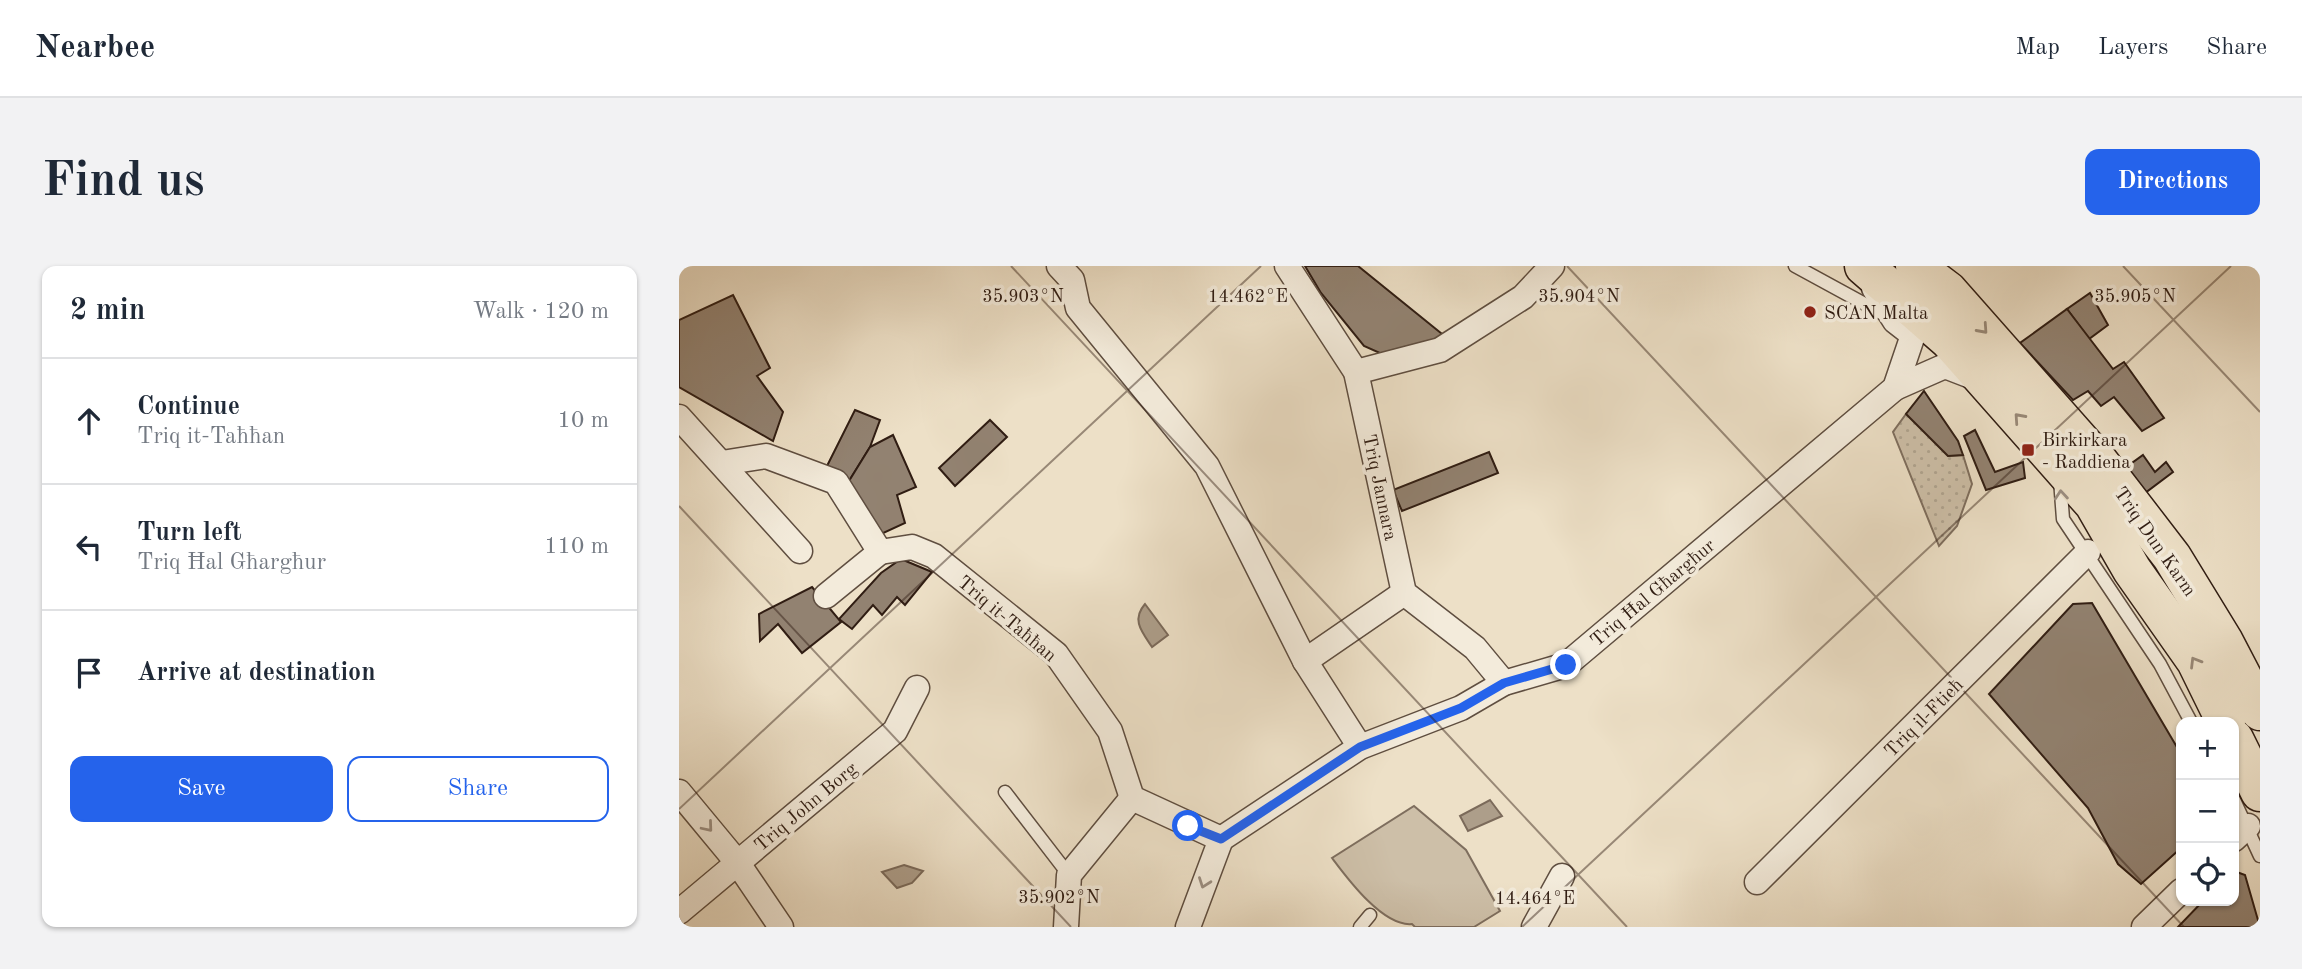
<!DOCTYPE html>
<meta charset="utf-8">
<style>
body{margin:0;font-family:"Old Standard TT",serif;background:#f2f2f3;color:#1f2937}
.controls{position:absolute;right:21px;bottom:21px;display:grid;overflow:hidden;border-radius:14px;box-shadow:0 2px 5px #0004}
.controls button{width:63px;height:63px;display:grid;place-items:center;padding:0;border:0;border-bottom:2px solid #e0e1e3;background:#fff;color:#1f2937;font:35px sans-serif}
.stop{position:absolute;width:21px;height:21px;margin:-16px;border:5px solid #2563eb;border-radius:50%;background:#fff}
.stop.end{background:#2563eb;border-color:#fff;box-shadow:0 2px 7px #0008}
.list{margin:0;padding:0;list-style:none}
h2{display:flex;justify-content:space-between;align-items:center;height:91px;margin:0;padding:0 28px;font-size:30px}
h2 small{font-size:23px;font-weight:400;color:#747a83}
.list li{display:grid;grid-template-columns:46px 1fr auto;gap:21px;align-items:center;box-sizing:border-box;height:126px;padding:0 28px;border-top:2px solid #e0e1e3}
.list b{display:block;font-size:26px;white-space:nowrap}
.list p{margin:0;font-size:23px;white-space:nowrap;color:#747a83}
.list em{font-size:23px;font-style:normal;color:#747a83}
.actions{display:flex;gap:14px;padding:21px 28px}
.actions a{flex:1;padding:16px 0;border:2px solid #2563eb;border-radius:14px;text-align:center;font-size:24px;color:#2563eb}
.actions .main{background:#2563eb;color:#fff}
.icon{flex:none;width:38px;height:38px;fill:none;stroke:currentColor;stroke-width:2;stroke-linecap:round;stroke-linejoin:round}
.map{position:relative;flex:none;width:1581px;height:661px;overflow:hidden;border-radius:14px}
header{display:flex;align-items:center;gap:42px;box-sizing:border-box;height:98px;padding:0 35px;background:#fff;border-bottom:2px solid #e0e1e3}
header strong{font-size:33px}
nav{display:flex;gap:38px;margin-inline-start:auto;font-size:24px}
.intro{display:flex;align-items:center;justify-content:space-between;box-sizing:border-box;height:168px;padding:0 42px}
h1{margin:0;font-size:49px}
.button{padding:18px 32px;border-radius:14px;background:#2563eb;color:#fff;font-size:24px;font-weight:700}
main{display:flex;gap:42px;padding:0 42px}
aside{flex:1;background:#fff;border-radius:14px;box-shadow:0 2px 5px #0004}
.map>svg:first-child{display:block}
.grass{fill:url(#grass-dots);stroke:#7e6e5e;stroke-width:2}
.garden{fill:#cdbfa8;stroke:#7e6e5e;stroke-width:2}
.water{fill:#ad9e8a;stroke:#7b6a5a;stroke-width:2}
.building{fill:#928271;stroke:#301d13;stroke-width:2}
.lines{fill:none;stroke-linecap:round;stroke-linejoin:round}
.service-casing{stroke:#5f4e40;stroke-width:15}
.minor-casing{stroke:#5f4e40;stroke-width:27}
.trunk-casing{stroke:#301d13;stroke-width:41}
.service{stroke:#f3ebdb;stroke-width:12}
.minor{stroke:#f3ebdb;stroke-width:24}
.trunk{stroke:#ede0c7;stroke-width:38}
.oneway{stroke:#988876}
.oneway2{stroke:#9b8e81}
.route{stroke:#2563eb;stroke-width:9}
.ticks{fill:none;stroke:#301d13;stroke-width:2;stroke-opacity:0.45}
.poi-dot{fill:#8f2418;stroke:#f3ebdb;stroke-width:2.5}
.labels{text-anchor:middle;stroke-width:7;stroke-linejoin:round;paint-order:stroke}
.poi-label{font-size:19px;fill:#301d13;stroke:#f3ebdb;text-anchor:start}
.street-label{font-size:19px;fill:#301d13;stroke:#f3ebdb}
.ticks-label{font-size:18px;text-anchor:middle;fill:#301d13;stroke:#f3ebdb;stroke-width:7;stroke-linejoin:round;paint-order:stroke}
</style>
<header>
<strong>Nearbee</strong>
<nav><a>Map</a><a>Layers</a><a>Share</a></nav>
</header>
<div class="intro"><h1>Find us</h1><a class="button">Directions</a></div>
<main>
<aside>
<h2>2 min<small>Walk · 120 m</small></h2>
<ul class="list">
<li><svg class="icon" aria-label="ahead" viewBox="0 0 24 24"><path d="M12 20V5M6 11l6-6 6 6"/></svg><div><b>Continue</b><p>Triq it-Taħħan</p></div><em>10 m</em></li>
<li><svg class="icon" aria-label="left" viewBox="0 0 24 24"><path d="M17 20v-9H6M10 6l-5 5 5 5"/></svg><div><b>Turn left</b><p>Triq Ħal Għargħur</p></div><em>110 m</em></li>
<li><svg class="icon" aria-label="arrive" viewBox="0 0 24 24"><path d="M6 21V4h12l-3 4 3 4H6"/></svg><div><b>Arrive at destination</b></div></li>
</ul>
<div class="actions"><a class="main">Save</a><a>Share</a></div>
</aside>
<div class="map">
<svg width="1581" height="661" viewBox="0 0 1581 661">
<defs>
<pattern id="grass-dots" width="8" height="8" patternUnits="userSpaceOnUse" patternTransform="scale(1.75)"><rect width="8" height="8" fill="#cdbfa8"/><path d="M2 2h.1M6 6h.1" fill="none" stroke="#b0a490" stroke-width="1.8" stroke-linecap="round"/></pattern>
</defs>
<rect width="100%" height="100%" fill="#ede0c7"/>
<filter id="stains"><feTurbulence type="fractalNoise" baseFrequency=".00286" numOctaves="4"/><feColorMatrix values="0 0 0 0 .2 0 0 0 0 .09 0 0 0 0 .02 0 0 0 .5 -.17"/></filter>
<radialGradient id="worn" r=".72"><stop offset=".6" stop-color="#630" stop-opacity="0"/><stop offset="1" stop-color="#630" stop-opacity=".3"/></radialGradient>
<!-- grass -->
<path class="grass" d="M1227,148L1269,190L1284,189L1293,218L1278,260L1260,280L1214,166Z"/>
<!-- garden -->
<path class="garden" d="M735,540L787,584L821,645L795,661H736L733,658C704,661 668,612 653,592Z"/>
<!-- water -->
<g class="water">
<path d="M466,338L489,369L473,381C463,366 452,354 466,338Z"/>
<path d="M811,534L823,550L789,565L781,550Z"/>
<path d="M225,599L244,605L233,617L218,622L203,606Z"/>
</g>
<!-- building -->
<g class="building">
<path d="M626,0H679L768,72L703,88L685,80L642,27Z"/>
<path d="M1411,27L1429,59L1410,73L1388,43Z"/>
<path d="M54,29L91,102L78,110L104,146L94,175L0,121V54Z"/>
<path d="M1388,43L1434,103L1445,96L1485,152L1463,165L1435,131L1422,140L1409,125L1394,134L1341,77Z"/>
<path d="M1245,125L1279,175L1284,189L1269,190L1227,148Z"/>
<path d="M176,144L201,154L191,181L170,215L148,200Z"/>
<path d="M311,154L328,171L276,220L260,202Z"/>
<path d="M1296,164L1316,206L1344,196L1346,212L1307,224L1285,170Z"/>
<path d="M214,169L237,221L218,229L226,257L200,269L170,215L191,181Z"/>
<path d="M810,186L819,207L723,245L714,224Z"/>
<path d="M1464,189L1476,206L1487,196L1494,206L1466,227L1446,202Z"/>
<path d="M222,293L253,306L226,339L218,331L203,349L194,339L173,363L160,353L202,307Z"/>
<path d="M133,321L162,356L123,387L99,358L81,375L80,348Z"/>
<path d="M1413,337L1502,488V582L1462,618L1439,598L1409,542L1310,428L1394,338Z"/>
<path d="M1555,605L1566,609L1581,661H1499L1524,635H1555Z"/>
</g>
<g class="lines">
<defs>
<g id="service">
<path d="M1116,0L1206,49"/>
<path d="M1381,214L1384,253L1481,398L1512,456"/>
<path d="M326,526L390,609"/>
<path d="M1555,534L1581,590"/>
<path d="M681,661L691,649"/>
</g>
<g id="minor">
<path d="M380,0L393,14L399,42L528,200L626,395L681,481"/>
<path d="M608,0L677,106L725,327L796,382L825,417"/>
<path d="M677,106L761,84L844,31L873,0"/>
<path d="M1216,122L1266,100L1297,112"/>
<path d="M0,151L121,285"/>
<path d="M43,197L87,190L157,216L201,286L233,281L255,290L377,388L431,465L453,532L542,573"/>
<path d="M147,330L201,286"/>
<path d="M626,395L725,327"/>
<path d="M0,526L58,596L102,661"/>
<path d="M542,573L681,481L782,442L825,417L887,399L1216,122L1234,69L1216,55L1195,22"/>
<path d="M1555,573L1569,560"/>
<path d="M1078,616L1409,286"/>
<path d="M0,646L216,465L238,422"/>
<path d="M387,661L390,609L453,532"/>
<path d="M509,661L542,573"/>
<path d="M855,661L883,610"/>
<path d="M1465,661L1502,625"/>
</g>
<g id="trunk">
<path d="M1185,0L1270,74L1415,238L1453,304L1517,395L1547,456"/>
<path d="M1236,0L1269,25L1420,196L1493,291L1545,376L1581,445"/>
<path d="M1555,473L1581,526"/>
</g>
</defs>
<!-- service casing -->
<use href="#service" class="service-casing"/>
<!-- minor casing -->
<use href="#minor" class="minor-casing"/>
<!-- trunk casing -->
<use href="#trunk" class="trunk-casing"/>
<!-- service -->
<use href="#service" class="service"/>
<!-- minor -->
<use href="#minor" class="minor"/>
<!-- trunk -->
<use href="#trunk" class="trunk"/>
</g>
<!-- one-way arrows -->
<defs><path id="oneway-chevron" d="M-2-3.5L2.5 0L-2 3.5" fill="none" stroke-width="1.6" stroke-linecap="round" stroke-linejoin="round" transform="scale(1.75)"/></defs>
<g class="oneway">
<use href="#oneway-chevron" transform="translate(1304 63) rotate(48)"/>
<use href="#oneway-chevron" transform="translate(1340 152) rotate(-132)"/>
<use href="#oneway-chevron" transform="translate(1516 396) rotate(-121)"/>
</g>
<g class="oneway2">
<use href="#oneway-chevron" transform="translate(1382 229) rotate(-95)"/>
<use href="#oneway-chevron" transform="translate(29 561) rotate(50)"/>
<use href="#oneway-chevron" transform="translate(525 617) rotate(110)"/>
</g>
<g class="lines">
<!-- route -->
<path class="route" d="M509,560L542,573L681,481L782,442L825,417L887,399"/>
</g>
<!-- ticks -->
<path class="ticks" d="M332,0L948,661M888,0L1505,661M1444,0L1581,146M0,240L392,661M0,543L582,0M843,661L1552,0"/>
<!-- markers -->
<g class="poi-dot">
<circle cx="1131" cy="46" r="7"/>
<rect x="1342" y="177" width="14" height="14" rx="3.5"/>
</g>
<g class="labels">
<!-- poi labels -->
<g class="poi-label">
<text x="1145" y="53">SCAN Malta</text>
<text x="1363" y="180">Birkirkara<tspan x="1363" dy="22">- Raddiena</tspan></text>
</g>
<!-- street labels -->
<g class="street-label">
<text transform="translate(702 221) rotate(78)" y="7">Triq Jannara</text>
<text transform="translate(1477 275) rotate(55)" y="7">Triq Dun Karm</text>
<text transform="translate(973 326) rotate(-40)" y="7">Triq Ħal Għargħur</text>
<text transform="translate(329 352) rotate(40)" y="7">Triq it-Taħħan</text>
<text transform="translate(1244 451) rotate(-45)" y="7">Triq il-Ftieħ</text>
<text transform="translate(126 540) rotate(-40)" y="7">Triq John Borg</text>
</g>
</g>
<g class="ticks-label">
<text x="569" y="36">14.462°E</text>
<text x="344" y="36">35.903°N</text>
<text x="900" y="36">35.904°N</text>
<text x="1456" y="36">35.905°N</text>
<text x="380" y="637">35.902°N</text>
<text x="856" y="638">14.464°E</text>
</g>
<rect width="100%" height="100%" filter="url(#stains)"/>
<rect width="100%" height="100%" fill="url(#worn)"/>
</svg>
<div class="controls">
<button>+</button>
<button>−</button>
<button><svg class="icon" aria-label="locate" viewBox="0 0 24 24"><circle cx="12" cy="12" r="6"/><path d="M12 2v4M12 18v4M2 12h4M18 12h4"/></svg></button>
</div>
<div class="stop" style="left:509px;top:560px"></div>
<div class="stop end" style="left:887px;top:399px"></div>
</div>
</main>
